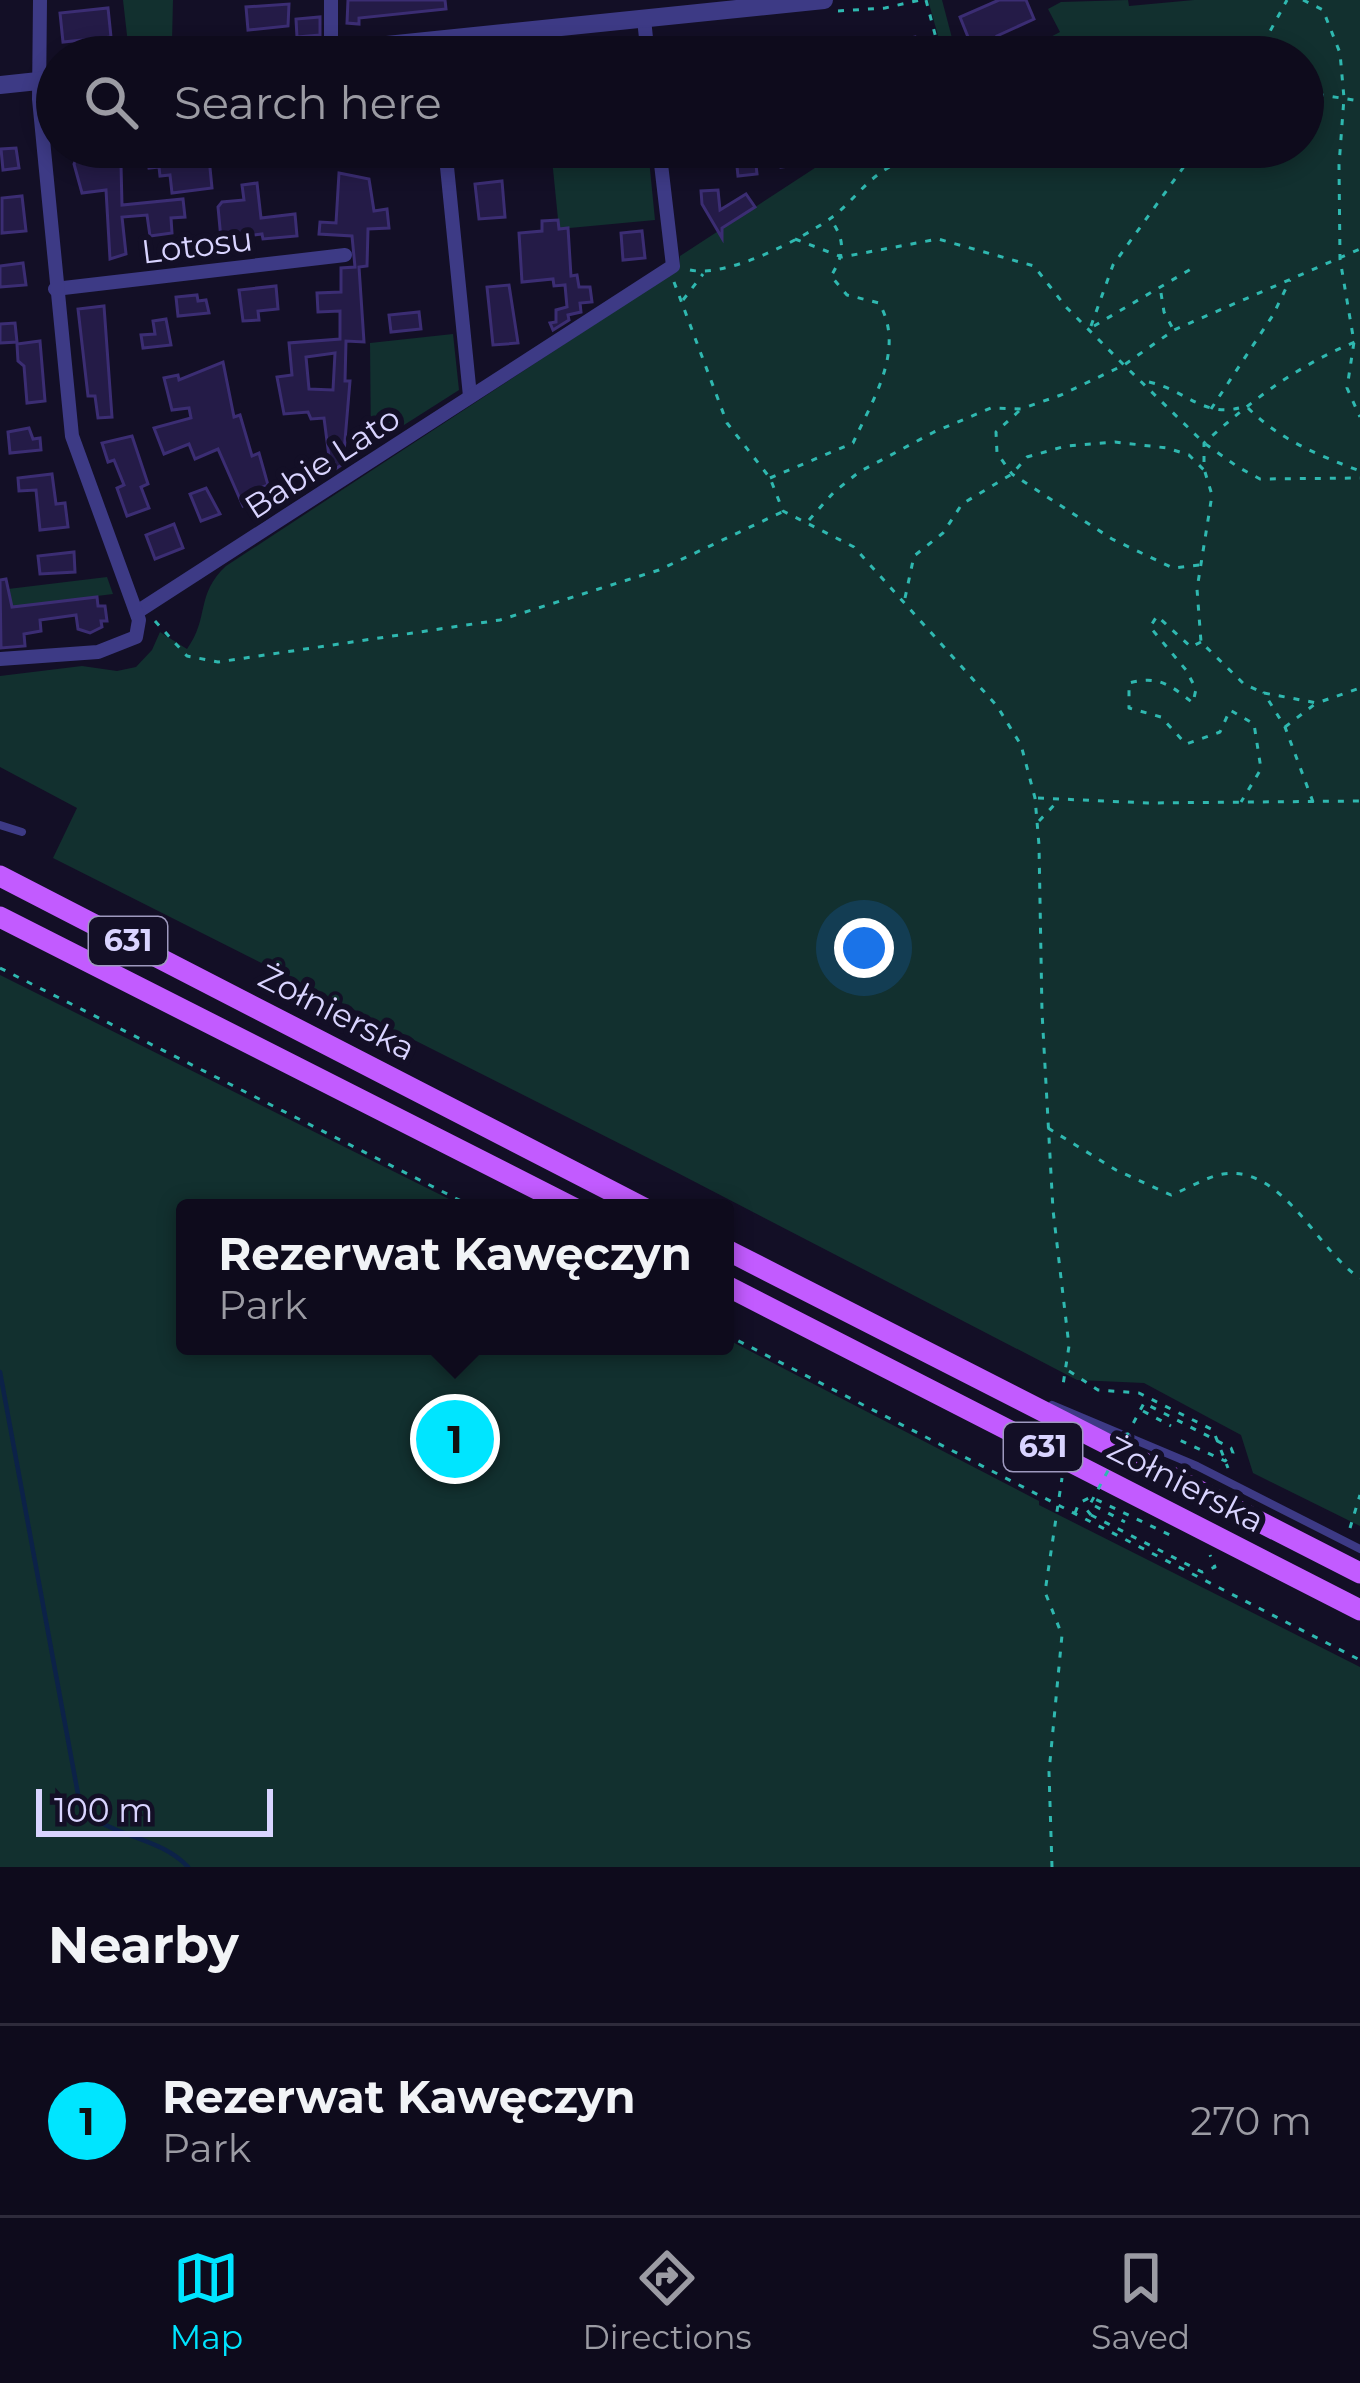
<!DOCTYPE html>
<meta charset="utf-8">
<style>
body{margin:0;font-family:Montserrat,sans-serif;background:#1c1929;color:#f1f3f6}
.scale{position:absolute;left:36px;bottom:30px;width:237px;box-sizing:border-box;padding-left:12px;border:6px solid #d9d4ff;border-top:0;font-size:33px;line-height:42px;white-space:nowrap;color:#d9d4ff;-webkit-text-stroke:9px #130f26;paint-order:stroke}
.you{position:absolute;left:864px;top:948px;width:42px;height:42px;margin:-30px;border:9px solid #fff;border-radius:50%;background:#1a73e8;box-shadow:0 0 0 18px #1a73e833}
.badge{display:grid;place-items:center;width:78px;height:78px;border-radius:50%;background:#00e5ff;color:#111;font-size:39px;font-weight:700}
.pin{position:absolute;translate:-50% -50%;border:6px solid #fff;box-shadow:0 3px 12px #0006}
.popup{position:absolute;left:176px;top:1199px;width:558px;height:156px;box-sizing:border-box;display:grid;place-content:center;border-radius:12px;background:#0e0b1c;filter:drop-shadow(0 3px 9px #0005);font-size:39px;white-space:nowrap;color:#9b9ba3}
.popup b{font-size:45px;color:#f1f3f6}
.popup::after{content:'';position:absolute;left:50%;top:100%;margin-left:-24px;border:24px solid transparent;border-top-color:#0e0b1c}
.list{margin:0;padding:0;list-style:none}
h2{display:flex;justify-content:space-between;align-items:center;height:156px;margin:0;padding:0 48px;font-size:51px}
h2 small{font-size:39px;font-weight:400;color:#9b9ba3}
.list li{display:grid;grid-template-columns:78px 1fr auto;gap:36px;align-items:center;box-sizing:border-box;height:192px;padding:0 48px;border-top:3px solid #2e2b3b}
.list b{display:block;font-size:45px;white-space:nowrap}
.list p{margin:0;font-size:39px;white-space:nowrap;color:#9b9ba3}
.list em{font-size:39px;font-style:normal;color:#9b9ba3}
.icon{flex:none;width:66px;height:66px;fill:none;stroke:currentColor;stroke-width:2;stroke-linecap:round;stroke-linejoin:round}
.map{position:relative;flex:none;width:1360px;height:1867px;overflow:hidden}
.search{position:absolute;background:#0e0b1c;box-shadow:0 6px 18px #0003;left:36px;right:36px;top:36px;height:132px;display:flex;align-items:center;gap:30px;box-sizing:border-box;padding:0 42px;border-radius:66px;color:#9b9ba3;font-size:45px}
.sheet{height:348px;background:#0e0b1c}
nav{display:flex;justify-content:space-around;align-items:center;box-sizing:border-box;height:168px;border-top:3px solid #2e2b3b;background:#0e0b1c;font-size:33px;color:#9b9ba3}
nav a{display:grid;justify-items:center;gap:6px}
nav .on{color:#00e5ff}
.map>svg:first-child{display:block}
.green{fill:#12302f}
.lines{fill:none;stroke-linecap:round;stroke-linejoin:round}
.stream{stroke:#0c2248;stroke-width:4.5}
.building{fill:#241b47;stroke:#3b2d73;stroke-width:3;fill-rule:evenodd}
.path{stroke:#2fb8b0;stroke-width:3;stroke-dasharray:6 9;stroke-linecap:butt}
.service{stroke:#3d3a85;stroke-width:8}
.minor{stroke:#3d3a85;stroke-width:14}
.tertiary{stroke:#3d3a85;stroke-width:18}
.primary{stroke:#c25bff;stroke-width:21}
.path-bridge{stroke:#2fb8b0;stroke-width:3;stroke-dasharray:6 9;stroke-linecap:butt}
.labels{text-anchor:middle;stroke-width:12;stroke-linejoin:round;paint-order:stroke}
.shield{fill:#130f26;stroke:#9e99be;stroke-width:3}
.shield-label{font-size:30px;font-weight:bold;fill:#d9d4ff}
.street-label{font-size:33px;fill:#d9d4ff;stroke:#130f26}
</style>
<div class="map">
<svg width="1360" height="1867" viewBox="0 0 1360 1867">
<rect width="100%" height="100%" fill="#130f26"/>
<!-- green -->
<g class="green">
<path d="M123,0H173L172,41L128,44Z"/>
<path d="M928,0H942L957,57H944Z"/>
<path d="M1128,0L1129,6L1194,0H1360V1526L1253,1473L1241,1435L1144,1383L1077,1380L672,1170L53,858L77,808L0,767V676L82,666L117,671L136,667L152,650L160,632L187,649C210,617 195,595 226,566L679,269L680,256L847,147H1303V57H1012L1060,32L1048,9L1061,2Z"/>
<path d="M648,149L655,220L559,229L552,159Z"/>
<path d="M453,334L459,390L371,446L370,343Z"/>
<path d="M107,577L113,594L10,607L8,589Z"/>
<path d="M0,975L467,1208H185V1346H725V1338L1039,1501V1505L1360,1667V1867H0Z"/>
</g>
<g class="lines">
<!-- stream -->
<path class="stream" d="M0,1372L80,1805C107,1838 159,1835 188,1867"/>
</g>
<!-- building -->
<g class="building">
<path d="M348,0H445L446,9L359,18V24L347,23Z"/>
<path d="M999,0H1026L1034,19L997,36L1001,46L976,57L960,17Z"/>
<path d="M289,4L288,26L248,30L246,7Z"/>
<path d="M108,8L111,37L63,42L60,13Z"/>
<path d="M320,17V35L297,37L296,19Z"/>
<path d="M915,37L920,57H847L846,52Z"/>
<path d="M102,147H233V156L209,158L212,188L172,193L170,175L160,176L159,167L149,168L148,162L121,165L122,205L183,199L185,217L171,218L172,233L150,236L147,215L122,217L126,254L110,259L106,190L82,193L74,164L77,157L103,154Z"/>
<path d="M304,147H346L345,164L304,162Z"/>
<path d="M735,147H754L757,174L738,176Z"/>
<path d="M779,147H818L797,165L781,167Z"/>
<path d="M16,148L19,168L3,170L1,149Z"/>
<path d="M339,173L369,179L374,211L387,209L389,228L368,229L367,266L359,267L364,342L346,341L345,381H350L343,464L331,472L324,418L311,419L308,412L284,414L277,377L292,375L289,343L340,339V311L318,312L317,293L341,292V268L355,267L352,236L319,234L320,222L336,223ZM335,353L333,390L309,389L306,357Z"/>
<path d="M502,181L505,217L479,219L475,184Z"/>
<path d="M257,183L261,218L295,214L297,236L263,239L262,234L221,239L218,207L222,202L244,200L242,185Z"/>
<path d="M718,190L720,210L746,194L755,207L722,228V238L702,204L701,191Z"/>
<path d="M22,196L26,231L2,233V198Z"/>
<path d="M558,220L559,229L568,228L571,276L577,275L579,287H590L592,302L580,303L581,312L568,315L569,320L553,330L550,323L556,322V310L567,307L565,285L554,286L553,279L522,282L519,233L542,231V221Z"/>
<path d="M642,231L645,258L623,260L621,233Z"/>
<path d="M23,263L26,285L0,287V266Z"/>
<path d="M509,285L518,343L493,345L487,287Z"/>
<path d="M276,286L278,309L258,311L259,320L243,321L239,290Z"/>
<path d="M197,295L198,301L206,300L209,313L178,316L176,297Z"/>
<path d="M104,306L112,417L98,418L95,396H88L78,309Z"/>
<path d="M419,312L421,329L391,332L389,315Z"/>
<path d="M166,319L171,345L143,348L141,335L155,334L153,321Z"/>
<path d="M15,323L17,342L0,343V324Z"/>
<path d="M40,341L45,401L27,403L24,366L18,361L17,344Z"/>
<path d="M223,362L234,417L240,415L252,456L259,453L268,485L258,489L262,497L243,506L218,449L195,459L189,444L164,454L154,428L191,418L189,408L172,410L164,378L178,375L179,380Z"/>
<path d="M29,428L33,439L40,438L41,450L10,453L8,432Z"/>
<path d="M132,436L148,484L141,487L149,508L127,516L117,488L124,485L114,460L108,462L102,443Z"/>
<path d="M52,474L56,504L65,503L68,527L40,530L36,490L19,491L18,478Z"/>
<path d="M206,488L220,514L201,521L190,494Z"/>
<path d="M174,524L183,548L155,559L146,535Z"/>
<path d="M74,552L75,572L40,574L38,556Z"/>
<path d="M6,579L12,607L97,597L98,606H105L107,621H101L102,627L90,633L78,629L76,615L40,620L41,631L24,634L25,646L1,648L0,580Z"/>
</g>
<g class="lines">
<!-- path -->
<g class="path">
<path d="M926,0L941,57"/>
<path d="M1303,0L1323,10L1340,53L1344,98L1339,165L1340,259L1354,342L1347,388L1360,417"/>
<path d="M838,11L885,8L920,0"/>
<path d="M154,57C189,49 220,38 257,44"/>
<path d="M1256,57L1287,0"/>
<path d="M1303,92L1360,101"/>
<path d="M795,239L842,257L938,239L1034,266L1066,307L1124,365L1204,443L1238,467L1260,479L1360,478"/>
<path d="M690,270C727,278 800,240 831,218C849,205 862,186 880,173C898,160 921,154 942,147"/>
<path d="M674,282L727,423L770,478L783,511L854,547L997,706L1021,745L1035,798L1039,845L1042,1012L1053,1210L1069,1346L1063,1385"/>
<path d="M1161,293L1164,312L1173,329"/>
<path d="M683,300L703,274"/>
<path d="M1091,326L1113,265L1198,147"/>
<path d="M1094,326L1191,269"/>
<path d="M1149,382C1185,390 1203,417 1239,408"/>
<path d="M1248,408C1280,440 1318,455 1360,471"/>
<path d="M1211,409L1273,315L1290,280"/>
<path d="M1019,411L996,432L997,453L1012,474L1112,539L1173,568L1200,565"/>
<path d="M1205,472L1212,495L1197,589L1201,642L1244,684L1264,693"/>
<path d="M770,478L853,443C873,399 906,349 879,303L847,295L831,276C844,255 846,241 831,220"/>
<path d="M809,520L834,492L859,472L934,432L991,408L1021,409L1061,395L1124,365L1174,330L1360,249"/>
<path d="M905,598L914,556L943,533L962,504L1012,474L1027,457L1066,446L1115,442L1167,448L1189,455L1204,470V443C1252,400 1299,364 1360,340"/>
<path d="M155,621L187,656L218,662L500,620L659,570L782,512"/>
<path d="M1201,642L1191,647L1157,616L1150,627L1186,670L1196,689L1193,703C1170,685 1159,675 1129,683V708L1161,717L1186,744L1220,732L1230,710L1254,724L1261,769L1241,802"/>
<path d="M1285,727L1315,704"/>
<path d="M1038,798L1148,803L1360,801"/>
<path d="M1313,802L1285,727L1264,693L1317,703L1360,688"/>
<path d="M1039,821L1057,802"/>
<path d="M0,968L475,1208"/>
<path d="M1048,1128L1116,1170L1171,1195C1187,1189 1206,1177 1223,1174C1284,1165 1318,1252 1360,1278"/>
<path d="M725,1334L1360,1660"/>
<path d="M1069,1371L1098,1390L1139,1393L1213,1430L1228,1468"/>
<path d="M1143,1411L1171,1426"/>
<path d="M1095,1506L1125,1522"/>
<path d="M1075,1513L1079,1503L1091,1497L1174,1537"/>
<path d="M1091,1515L1202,1572L1215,1567L1210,1555"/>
<path d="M1350,1528L1360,1495"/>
<path d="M1052,1867L1049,1772L1062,1635L1045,1592L1062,1478"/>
</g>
<!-- service -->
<g class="service">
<path d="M0,825L22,832"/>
<path d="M1052,1405L1197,1466L1360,1549"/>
</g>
<!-- minor -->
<g class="minor">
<path d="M644,19L648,57"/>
<path d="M331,51V0"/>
<path d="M445,147L470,396"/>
<path d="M55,289L345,255"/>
<path d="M137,612L673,266L659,147"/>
<path d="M0,659L98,652L136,637L139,620L72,436L39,99L40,0"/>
</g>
<!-- tertiary -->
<g class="tertiary">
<path d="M270,57L824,0"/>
<path d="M0,85L57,79"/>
</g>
<!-- primary -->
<g class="primary">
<path d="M0,876L644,1208"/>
<path d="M0,917L574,1208"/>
<path d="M725,1249L1360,1573"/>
<path d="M725,1285L1360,1610"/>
</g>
<!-- path-bridge -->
<path class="path-bridge" d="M1091,1515L1087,1510L1144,1403L1231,1448L1233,1453L1225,1461L1177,1439"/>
</g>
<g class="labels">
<!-- shield labels -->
<g class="shield">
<rect x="89" y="917" width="78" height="48" rx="9"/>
<rect x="1004" y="1423" width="78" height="48" rx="9"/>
</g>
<g class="shield-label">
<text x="128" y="951">631</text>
<text x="1043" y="1457">631</text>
</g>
<!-- street labels -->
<g class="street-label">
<text transform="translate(197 245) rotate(-7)" y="12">Lotosu</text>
<text transform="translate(322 462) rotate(-33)" y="12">Babie Lato</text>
<text transform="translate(337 1012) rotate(27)" y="12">Żołnierska</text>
<text transform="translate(1186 1484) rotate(27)" y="12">Żołnierska</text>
</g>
</g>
</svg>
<div class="scale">100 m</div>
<div class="you"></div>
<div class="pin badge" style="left:455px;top:1439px">1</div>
<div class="popup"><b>Rezerwat Kawęczyn</b>Park</div>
<div class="search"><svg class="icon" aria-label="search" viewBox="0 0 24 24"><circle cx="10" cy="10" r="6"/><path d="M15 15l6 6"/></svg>Search here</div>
</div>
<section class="sheet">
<h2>Nearby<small></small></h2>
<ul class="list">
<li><span class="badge">1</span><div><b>Rezerwat Kawęczyn</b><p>Park</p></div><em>270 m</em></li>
</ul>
</section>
<nav>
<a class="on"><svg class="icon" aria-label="map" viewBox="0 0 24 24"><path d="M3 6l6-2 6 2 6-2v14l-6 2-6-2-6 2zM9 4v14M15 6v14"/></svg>Map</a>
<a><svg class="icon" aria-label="directions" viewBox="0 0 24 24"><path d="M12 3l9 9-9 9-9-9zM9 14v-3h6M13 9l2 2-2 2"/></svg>Directions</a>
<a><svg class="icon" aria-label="saved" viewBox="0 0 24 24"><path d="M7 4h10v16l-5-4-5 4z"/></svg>Saved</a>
</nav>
